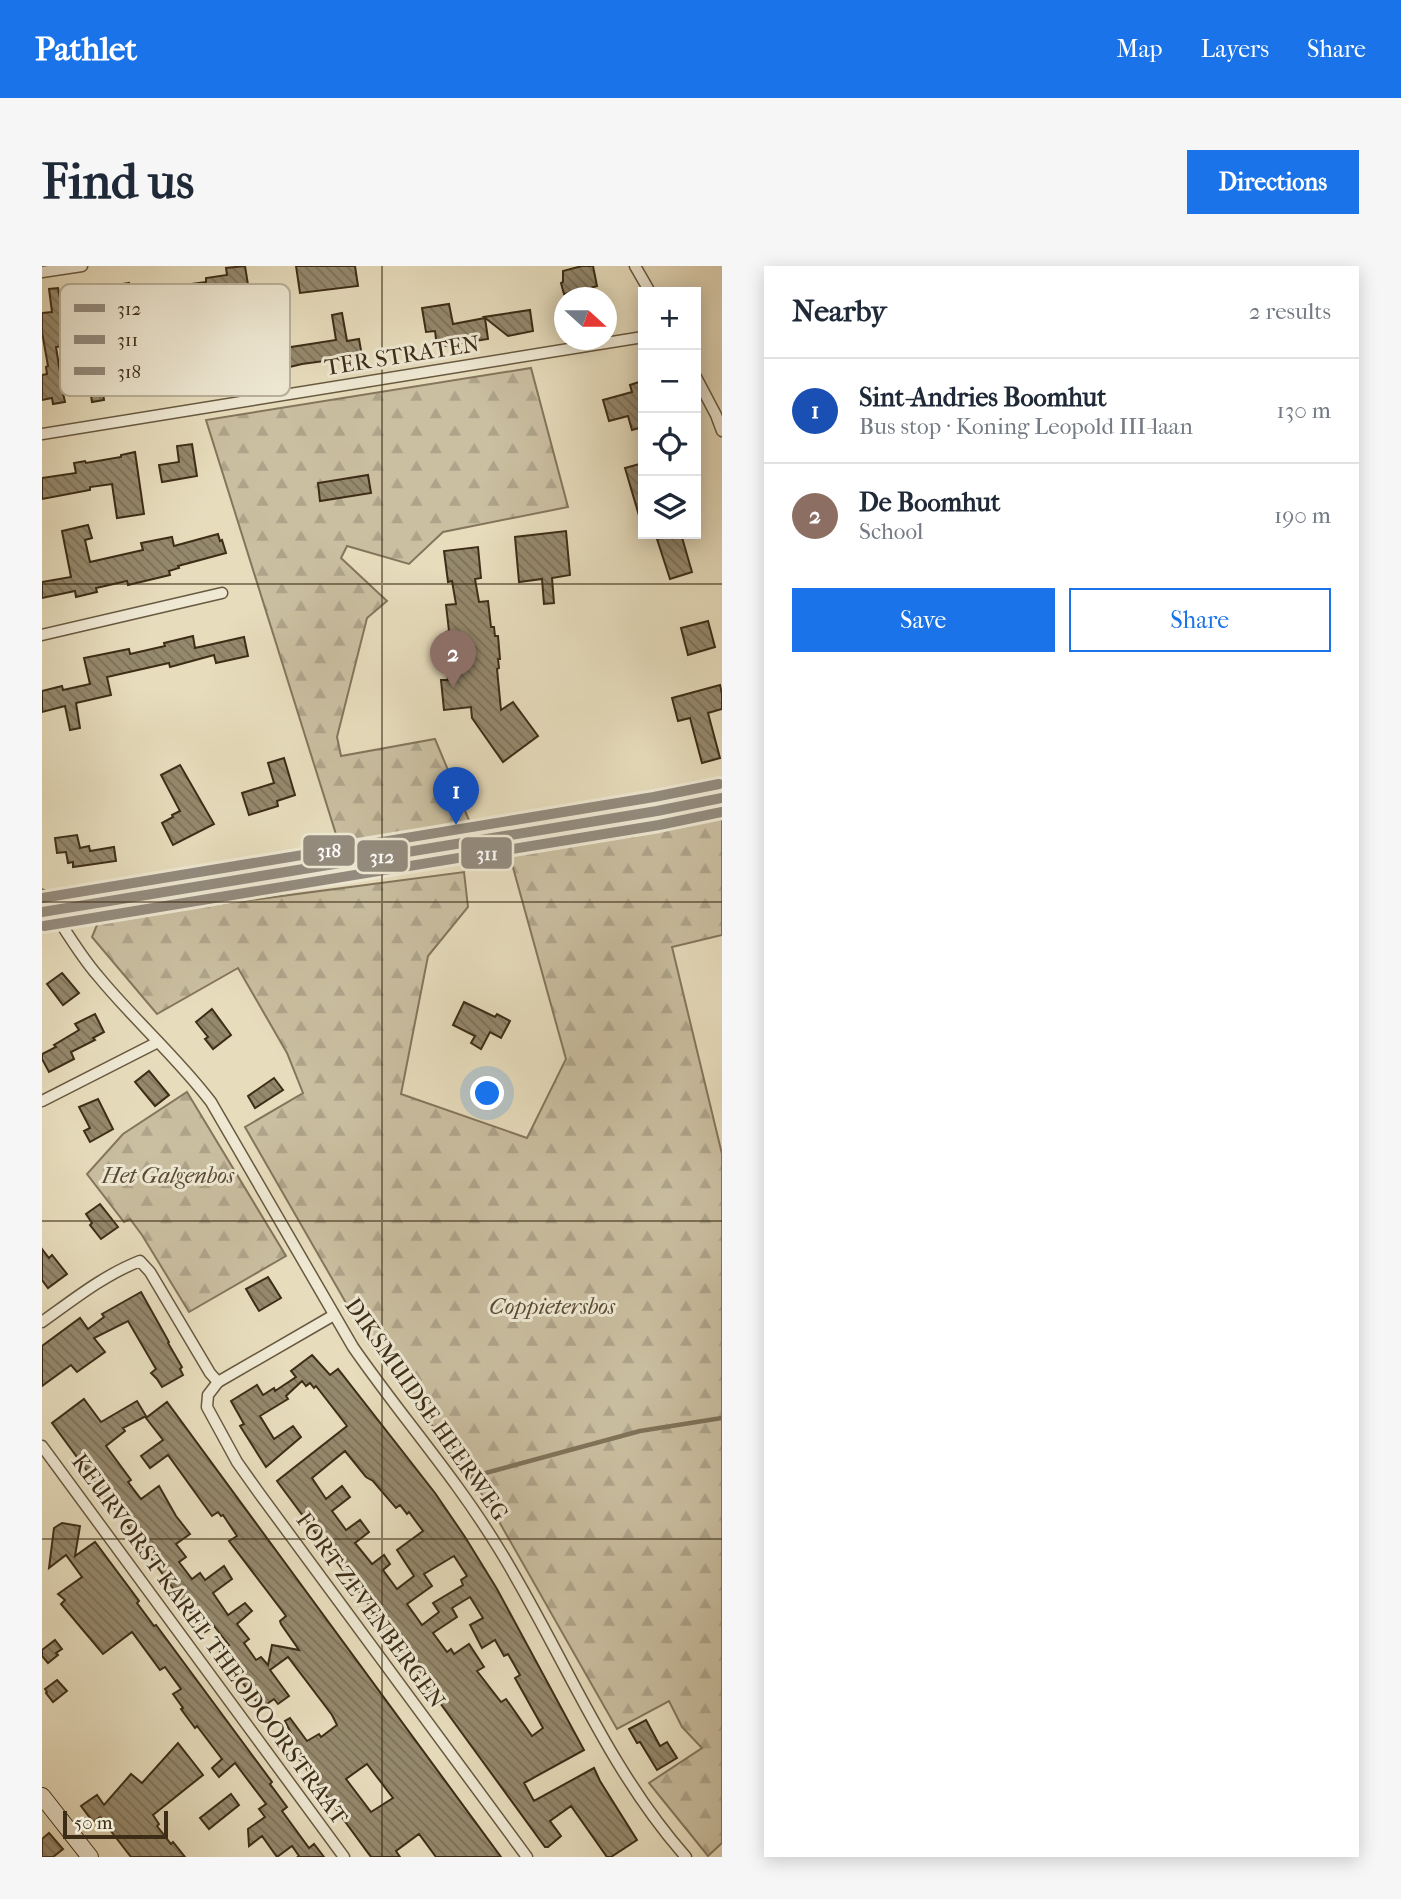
<!DOCTYPE html>
<meta charset="utf-8">
<style>
body{margin:0;font-family:"IM FELL French Canon",serif;background:#f6f6f7;color:#1f2937}
.controls{position:absolute;right:21px;top:21px;display:grid;overflow:hidden;border-radius:0px;box-shadow:0 4px 18px #0003}
.controls button{width:63px;height:63px;display:grid;place-items:center;padding:0;border:0;border-bottom:2px solid #e0e1e3;background:#fff;color:#1f2937;font:35px sans-serif}
.compass{position:absolute;left:512px;top:21px;width:63px;height:63px;border-radius:50%;background:#fff;box-shadow:0 4px 18px #0003;rotate:111deg}
.scale{position:absolute;left:21px;bottom:18px;width:105px;box-sizing:border-box;padding-left:7px;border:4px solid #3d2d17;border-top:0;font-size:19px;line-height:24px;white-space:nowrap;color:#3d2d17;-webkit-text-stroke:5px #efe9d4;paint-order:stroke}
.you{position:absolute;left:446px;top:828px;width:24px;height:24px;margin:-18px;border:5px solid #fff;border-radius:50%;background:#1a73e8;box-shadow:0 0 0 10px #1a73e833}
.badge{display:grid;place-items:center;width:46px;height:46px;border-radius:50%;background:#1a73e8;color:#fff;font-size:23px;font-weight:700}
.pin{position:absolute;translate:-50% -58px;filter:drop-shadow(0 2px 4px #0008)}
.pin::after{content:'';position:absolute;top:37px;width:24px;height:21px;background:inherit;clip-path:polygon(0 0,100% 0,50% 100%)}
.list{margin:0;padding:0;list-style:none}
h2{display:flex;justify-content:space-between;align-items:center;height:91px;margin:0;padding:0 28px;font-size:30px}
h2 small{font-size:23px;font-weight:400;color:#747a83}
.list li{display:grid;grid-template-columns:46px 1fr auto;gap:21px;align-items:center;box-sizing:border-box;height:105px;padding:0 28px;border-top:2px solid #e0e1e3}
.list b{display:block;font-size:26px;white-space:nowrap}
.list p{margin:0;font-size:23px;white-space:nowrap;color:#747a83}
.list em{font-size:23px;font-style:normal;color:#747a83}
.actions{display:flex;gap:14px;padding:21px 28px}
.actions a{flex:1;padding:16px 0;border:2px solid #1a73e8;border-radius:0px;text-align:center;font-size:24px;color:#1a73e8}
.actions .main{background:#1a73e8;color:#fff}
.icon{flex:none;width:38px;height:38px;fill:none;stroke:currentColor;stroke-width:2;stroke-linecap:round;stroke-linejoin:round}
.map{position:relative;flex:none;width:680px;height:1591px;overflow:hidden;border-radius:0px}
header{display:flex;align-items:center;gap:42px;box-sizing:border-box;height:98px;padding:0 35px;background:#1a73e8;color:#fff}
header strong{font-size:33px}
nav{display:flex;gap:38px;margin-inline-start:auto;font-size:24px}
.intro{display:flex;align-items:center;justify-content:space-between;box-sizing:border-box;height:168px;padding:0 42px}
h1{margin:0;font-size:49px}
.button{padding:18px 32px;border-radius:0px;background:#1a73e8;color:#fff;font-size:24px;font-weight:700}
main{display:flex;gap:42px;padding:0 42px}
aside{flex:1;background:#fff;border-radius:0px;box-shadow:0 4px 18px #0003}
.map>svg:first-child{display:block}
.forest{fill:url(#forest-firs);stroke:#84765c;stroke-width:2}
.lines{fill:none;stroke-linecap:round;stroke-linejoin:round}
.stream{stroke:#807359;stroke-width:4.5}
.building{fill:url(#building-back-hatch);stroke:#3d2d17;stroke-width:2;fill-rule:evenodd}
.street-casing{stroke:#685940;stroke-width:13}
.secondary-casing{stroke:#3d2d17;stroke-width:18}
.street{stroke:#efe9d4;stroke-width:10}
.secondary{stroke:#efe9d4;stroke-width:16}
.bus-1-casing{stroke:#efe9d4;stroke-width:16}
.bus-2-casing{stroke:#efe9d4;stroke-width:16}
.bus-3-casing{stroke:#efe9d4;stroke-width:16}
.bus-1{stroke:#948c7f;stroke-width:10}
.bus-2{stroke:#948c7f;stroke-width:10}
.bus-3{stroke:#948c7f;stroke-width:10}
.grid{fill:none;stroke:#3d2d17;stroke-width:2;stroke-opacity:0.55}
.labels{text-anchor:middle;stroke-width:6;stroke-linejoin:round;paint-order:stroke}
.street-label{font-size:23px;fill:#3d2d17;stroke:#efe9d4}
.park-label{font-size:23px;font-style:italic;fill:#594a33;stroke:#efe9d4}
.key{fill:#efe9d4;stroke:#bab19b;stroke-width:2}
.key-label{font-size:19px;fill:#3d2d17}
.line-badge{stroke:#efe9d4;stroke-width:2.5}
.badge-label{font-size:19px;text-anchor:middle;font-weight:bold;fill:#fff}
</style>
<header>
<strong>Pathlet</strong>
<nav><a>Map</a><a>Layers</a><a>Share</a></nav>
</header>
<div class="intro"><h1>Find us</h1><a class="button">Directions</a></div>
<main>
<div class="map">
<svg width="680" height="1591" viewBox="0 0 680 1591">
<defs>
<pattern id="forest-firs" width="22" height="20" patternUnits="userSpaceOnUse" patternTransform="scale(1.75)"><rect width="22" height="20" fill="#cabfa1"/><path d="M5 1l3.5 6h-7zM16 11l3.5 6h-7z" fill="#aea48a"/></pattern>
<pattern id="building-back-hatch" width="6" height="6" patternUnits="userSpaceOnUse" patternTransform="scale(1.75)"><rect width="6" height="6" fill="#95896d"/><path d="M-1 5l2 2M0 0l6 6M5-1l2 2" fill="none" stroke="#7b7059"/></pattern>
</defs>
<rect width="100%" height="100%" fill="#e7ddbd"/>
<filter id="stains"><feTurbulence type="fractalNoise" baseFrequency=".00286" numOctaves="4"/><feColorMatrix values="0 0 0 0 .2 0 0 0 0 .09 0 0 0 0 .02 0 0 0 .5 -.17"/></filter>
<radialGradient id="worn" r=".72"><stop offset=".6" stop-color="#630" stop-opacity="0"/><stop offset="1" stop-color="#630" stop-opacity=".3"/></radialGradient>
<!-- forest -->
<g class="forest">
<path d="M489,102L526,241L401,266L367,298L305,280L299,292L345,335L325,352L295,471L299,490L393,473L429,559L298,581L164,154Z"/>
<path d="M680,548V669L630,681L680,888V1577L666,1590L607,1517L660,1482L640,1461L627,1435L575,1463L455,1252L425,1205L327,1077L203,861L261,827L245,787L196,702L115,748L50,671L57,654L422,606L426,641L386,690L359,828L485,872L524,793L467,587Z"/>
<path d="M145,826L244,990L147,1046L100,969L88,953L82,956L45,908L81,868Z"/>
</g>
<g class="lines">
<!-- stream -->
<path class="stream" d="M429,1211L598,1165L680,1152"/>
</g>
<!-- building -->
<g class="building">
<path d="M203,0L207,25L168,31L171,45L167,46V49L155,51L153,42L131,46L128,50L115,42L112,23L164,16V12L185,9L184,2Z"/>
<path d="M254,0H313L316,20L258,27Z"/>
<path d="M540,0H551L555,20L548,22L549,24L536,27L535,25L522,28L519,17L521,16V5Z"/>
<path d="M87,17L94,63L76,66L74,52H71L66,24L75,23L74,19Z"/>
<path d="M16,22L24,63H19L22,80L14,81L18,106L73,97V95L90,92L87,77L98,75L104,122L92,124L90,113L62,117L60,119L62,134L50,136L48,123L21,127L23,136L11,138L10,132L0,134V109L5,108L4,101L6,100L0,66V47L10,46L7,23Z"/>
<path d="M407,38L411,58L443,52L446,73L395,81L393,65L384,66L380,42Z"/>
<path d="M488,44L491,65L466,70L442,51Z"/>
<path d="M300,47L305,75L317,73L320,90L260,98L227,106V104L187,110L186,106L154,111L155,118L130,121L126,96L160,90L159,85L192,80L194,88L223,84L221,74L234,72L236,83L294,74L290,49Z"/>
<path d="M600,115L601,121V161L590,164L586,150L567,155L561,134L590,126L588,119Z"/>
<path d="M150,178L155,210L120,216L117,199L137,196L135,180Z"/>
<path d="M93,186L102,248L75,252L70,218L48,221V224L0,233V212L34,207L32,197L43,195L44,197L79,191V189Z"/>
<path d="M601,197V253H598L583,202Z"/>
<path d="M326,209L329,227L278,235L276,217Z"/>
<path d="M46,259L50,272L43,274L48,296L101,284L99,277L130,271L132,280L176,268L178,275L180,274L184,287L136,300L137,302L127,305L128,309L86,319L85,315L54,322L55,326L34,331L33,325L0,332V316L29,311L20,265Z"/>
<path d="M524,265L528,309L510,312L512,337L502,338L500,313L477,316L473,271Z"/>
<path d="M634,268H639L650,306L628,313L615,273Z"/>
<path d="M436,281L439,312L433,313L437,336L446,335L449,361H452L453,370H456L458,393H456L457,402L455,403L459,444L471,436L496,470L461,496L430,452L429,441L402,444L399,414H406L403,375H405L404,366L407,365L404,339L414,338L410,315L406,316L402,285Z"/>
<path d="M666,355L673,381L646,389L639,362Z"/>
<path d="M151,370L153,382L202,371L206,390L174,397L172,389L128,401L127,397L65,411L69,429L34,437L38,462L28,464L23,440L0,446V425L20,420L21,424L48,418L42,392L87,383L88,388L123,380L122,377Z"/>
<path d="M678,419L680,428V443L666,447L678,492L660,497L648,452L636,455L630,432Z"/>
<path d="M242,492L253,529L235,535L236,540L207,549L200,527L232,517L226,497Z"/>
<path d="M138,499L172,558L131,579L120,557L131,551L130,549L138,545L119,509Z"/>
<path d="M35,569L38,582L47,580L48,585L72,581L74,595L31,601V596L26,597L24,586L15,587L13,572Z"/>
<path d="M20,707L37,727L21,739L5,718Z"/>
<path d="M422,736L453,751L455,748L468,755L459,772L448,766L439,783L429,777L433,770L411,759Z"/>
<path d="M170,743L189,769L171,783L163,773L166,771L154,756Z"/>
<path d="M53,748L62,766L51,772L53,774L29,786L32,793L7,806L0,793V788L14,781L12,779L37,764L33,758Z"/>
<path d="M107,805L127,829L113,840L93,816Z"/>
<path d="M232,812L241,824L213,842L206,830Z"/>
<path d="M56,833L71,863L48,876L42,865L48,862L37,841Z"/>
<path d="M58,938L76,961L59,973L48,959L50,957L44,948Z"/>
<path d="M0,983L7,992L10,989L25,1008L6,1022L0,1014Z"/>
<path d="M226,1011L239,1032L217,1045L204,1023Z"/>
<path d="M99,1026L127,1076L126,1077L140,1101L138,1103L141,1109L120,1121L115,1113L109,1107L114,1103L86,1055L52,1072L63,1086L35,1106L29,1099L0,1120V1080L38,1052L46,1063L62,1051L60,1048Z"/>
<path d="M270,1089L288,1109L296,1103L393,1227L423,1271L455,1323L542,1484L482,1517L492,1535L552,1502L558,1515L595,1574L569,1591H565L529,1540L508,1555L519,1570L506,1581H503L398,1437L397,1438L355,1377L235,1215L305,1160L274,1120L272,1122L268,1117L264,1120L260,1115L244,1130L246,1133L218,1150L232,1173L251,1160L259,1171L224,1201L198,1160L202,1158L189,1135L215,1119L221,1129L232,1122L233,1125L254,1111L249,1105ZM303,1185L324,1211L331,1215L354,1242L358,1239L365,1248L367,1246L381,1265L355,1284L372,1310L355,1323L341,1304L348,1298L342,1289L330,1298L313,1277L327,1266L318,1254L304,1264L290,1245L308,1231L300,1220L284,1233L270,1212ZM412,1290L425,1310L419,1314L421,1319L391,1337L397,1346L380,1359L365,1338L390,1320L382,1308ZM428,1331L441,1352L428,1359L440,1382L453,1374L462,1390L466,1388L478,1409L473,1412L501,1462L490,1470L464,1433L459,1436L435,1405L442,1401L427,1378L412,1388L409,1383L405,1386L391,1367L415,1351L410,1342Z"/>
<path d="M42,1133L59,1156L95,1135L104,1150L81,1162L83,1165L64,1180L89,1214L86,1216L99,1233L117,1220L134,1250L148,1268L134,1278L144,1291L137,1296L150,1313L158,1307L163,1314L182,1300L190,1313L171,1327L186,1349L203,1337L210,1345L195,1358L207,1373L202,1377L214,1394L219,1391L226,1399L230,1379L257,1384L239,1358L238,1355L244,1350L187,1275L195,1270L181,1249L179,1250L176,1246L170,1250L126,1189L108,1202L99,1190L121,1174L104,1152L125,1136L459,1591H394L377,1568L354,1585L358,1591H329L247,1479L253,1475L243,1455L248,1452L265,1475L277,1468L279,1471L295,1459L290,1449L246,1391L228,1404L247,1430L236,1438L232,1433L219,1442L178,1386L187,1379L172,1360L163,1366L10,1157ZM325,1498L351,1532L329,1546L304,1513Z"/>
<path d="M20,1257L38,1260L33,1290L53,1276L97,1335L95,1337L112,1360L114,1359L230,1516L228,1518L245,1541L240,1545L267,1582L272,1578L282,1591H255L257,1590L250,1580L235,1591L220,1570L207,1580L206,1563L223,1551L217,1543L224,1538L193,1497L177,1511L170,1502L180,1493L155,1460L153,1462L139,1443L141,1442L131,1428L139,1423L123,1401L118,1404L90,1366L61,1388L19,1338L23,1334L16,1328L40,1311L24,1289L7,1302L12,1262Z"/>
<path d="M13,1374L20,1383L14,1387L16,1389L6,1397L0,1390V1384Z"/>
<path d="M15,1414L25,1425L11,1436L4,1427L5,1426L3,1423Z"/>
<path d="M604,1454L618,1480L625,1476L635,1492L615,1504L598,1476L595,1477L587,1463Z"/>
<path d="M136,1477L161,1509L111,1549L117,1558L115,1560L129,1578L131,1576L143,1591H89L58,1551L51,1556L39,1540L55,1529L62,1539L89,1508L100,1517Z"/>
<path d="M189,1528L197,1539L167,1563L158,1552Z"/>
<path d="M7,1567L21,1583L11,1591H0V1573Z"/>
</g>
<g class="lines">
<defs>
<g id="street">
<path d="M593,0L608,26"/>
<path d="M0,6L40,0"/>
<path d="M654,111L674,149L680,165"/>
<path d="M0,168L601,71"/>
<path d="M0,369L180,327"/>
<path d="M0,629C19,656 35,686 56,710C92,754 135,791 169,836L311,1081C358,1149 414,1212 457,1283C520,1385 564,1501 644,1591"/>
<path d="M0,835L116,776"/>
<path d="M292,1049L176,1116L166,1129L165,1141L195,1196L217,1227L485,1591"/>
<path d="M0,1056C31,1034 62,1009 98,995L108,1006L168,1107L176,1116"/>
<path d="M0,1180L302,1591"/>
</g>
<g id="secondary">
<path d="M0,646L615,545L680,532"/>
<path d="M0,1530L48,1591"/>
</g>
</defs>
<!-- street casing -->
<use href="#street" class="street-casing"/>
<!-- secondary casing -->
<use href="#secondary" class="secondary-casing"/>
<!-- street -->
<use href="#street" class="street"/>
<!-- secondary -->
<use href="#secondary" class="secondary"/>
<defs>
<path id="bus-1" d="M0,646L615,545L680,532"/>
<path id="bus-2" d="M2,660L617,559L680,546"/>
<path id="bus-3" d="M0,632L612,531L677,518"/>
</defs>
<!-- bus-1 casing -->
<use href="#bus-1" class="bus-1-casing"/>
<!-- bus-2 casing -->
<use href="#bus-2" class="bus-2-casing"/>
<!-- bus-3 casing -->
<use href="#bus-3" class="bus-3-casing"/>
<!-- bus-1 -->
<use href="#bus-1" class="bus-1"/>
<!-- bus-2 -->
<use href="#bus-2" class="bus-2"/>
<!-- bus-3 -->
<use href="#bus-3" class="bus-3"/>
</g>
<!-- grid -->
<path class="grid" d="M340,0V1591M0,318H680M0,636H680M0,955H680M0,1273H680"/>
<g class="labels">
<!-- street labels -->
<g class="street-label">
<text transform="translate(360 89) rotate(-9)" y="8">TER STRATEN</text>
<text transform="translate(385 1143) rotate(55)" y="8">DIKSMUIDSE HEERWEG</text>
<text transform="translate(329 1344) rotate(54)" y="8">FORT ZEVENBERGEN</text>
<text transform="translate(168 1373) rotate(54)" y="8">KEURVORST KAREL THEODOORSTRAAT</text>
</g>
<!-- park labels -->
<g class="park-label">
<text x="126" y="917">Het Galgenbos</text>
<text x="510" y="1048">Coppietersbos</text>
</g>
</g>
<!-- legend -->
<rect x="18" y="18" width="230" height="112" rx="10" class="key"/>
<rect x="32" y="38" width="31" height="8" fill="#948c7f"/>
<rect x="32" y="69" width="31" height="9" fill="#948c7f"/>
<rect x="32" y="101" width="31" height="8" fill="#948c7f"/>
<g class="key-label">
<text x="75" y="49">312</text>
<text x="75" y="80">311</text>
<text x="75" y="112">318</text>
</g>
<g class="line-badge">
<rect x="260" y="568" width="54" height="33" rx="7" fill="#948c7f"/>
<rect x="418" y="570" width="53" height="34" rx="7" fill="#948c7f"/>
<rect x="314" y="573" width="53" height="34" rx="7" fill="#948c7f"/>
</g>
<g class="badge-label">
<text x="287" y="591">318</text>
<text x="445" y="594">311</text>
<text x="340" y="597">312</text>
</g>
<rect width="100%" height="100%" filter="url(#stains)"/>
<rect width="100%" height="100%" fill="url(#worn)"/>
</svg>
<div class="controls">
<button>+</button>
<button>−</button>
<button><svg class="icon" aria-label="locate" viewBox="0 0 24 24"><circle cx="12" cy="12" r="6"/><path d="M12 2v4M12 18v4M2 12h4M18 12h4"/></svg></button>
<button><svg class="icon" aria-label="layers" viewBox="0 0 24 24"><path d="M12 4l9 5-9 5-9-5zM3 14l9 5 9-5"/></svg></button>
</div>
<svg class="compass" viewBox="-18 -18 36 36"><path d="M0-13l5 13h-10z" fill="#e53935"/><path d="M0 13l5-13h-10z" fill="#747a83"/></svg>
<div class="scale">50 m</div>
<div class="you"></div>
<div class="pin badge" style="left:414px;top:559px;background:#1a4fb4">1</div>
<div class="pin badge" style="left:411px;top:422px;background:#8d6e63">2</div>
</div>
<aside>
<h2>Nearby<small>2 results</small></h2>
<ul class="list">
<li><span class="badge" style="background:#1a4fb4">1</span><div><b>Sint-Andries Boomhut</b><p>Bus stop · Koning Leopold III-laan</p></div><em>130 m</em></li>
<li><span class="badge" style="background:#8d6e63">2</span><div><b>De Boomhut</b><p>School</p></div><em>190 m</em></li>
</ul>
<div class="actions"><a class="main">Save</a><a>Share</a></div>
</aside>
</main>
